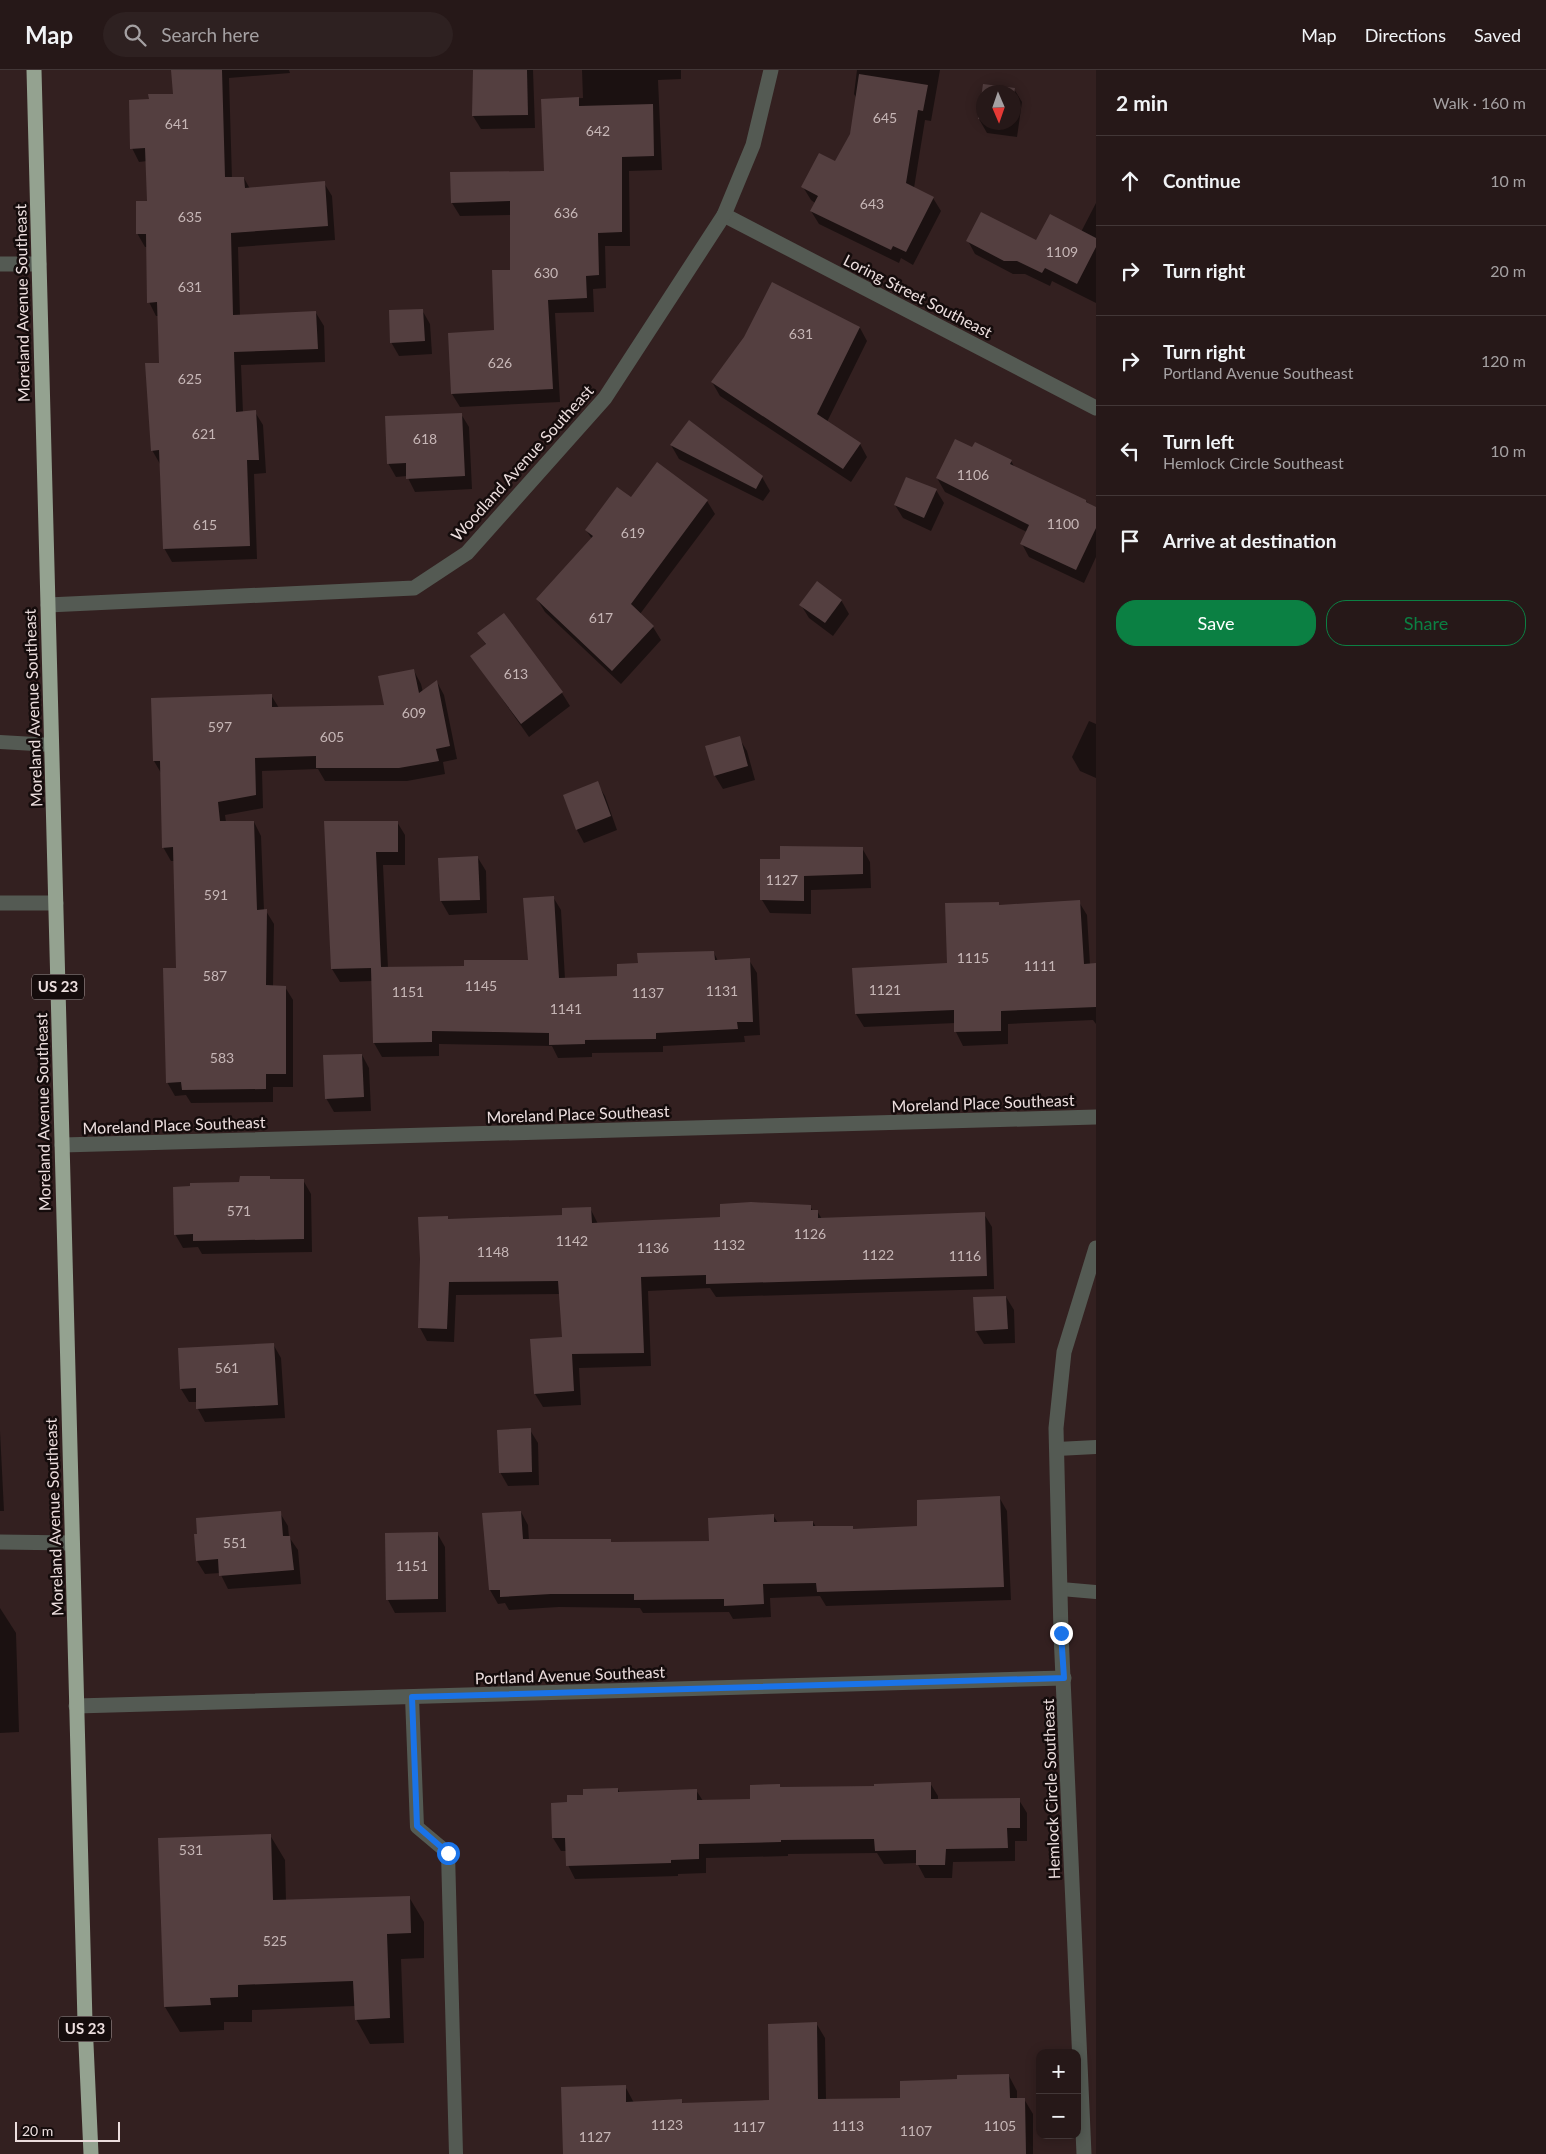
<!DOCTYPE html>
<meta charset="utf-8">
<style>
body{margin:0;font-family:Lato,sans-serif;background:#2e2121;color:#f1f3f6}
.controls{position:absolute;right:15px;bottom:15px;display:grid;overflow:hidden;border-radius:10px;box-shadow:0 2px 12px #0003}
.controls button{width:45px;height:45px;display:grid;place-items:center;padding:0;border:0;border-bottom:1px solid #423737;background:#261818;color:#f1f3f6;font:25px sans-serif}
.compass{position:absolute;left:976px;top:15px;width:45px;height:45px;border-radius:50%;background:#261818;box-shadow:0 2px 12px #0003;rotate:178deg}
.scale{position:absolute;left:15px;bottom:12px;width:105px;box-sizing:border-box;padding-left:5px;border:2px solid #ecdede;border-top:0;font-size:14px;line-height:18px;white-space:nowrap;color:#ecdede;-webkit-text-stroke:4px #150c0c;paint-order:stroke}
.stop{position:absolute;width:15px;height:15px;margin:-11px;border:4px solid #1a73e8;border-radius:50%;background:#fff}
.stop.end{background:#1a73e8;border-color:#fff;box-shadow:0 1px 5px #0008}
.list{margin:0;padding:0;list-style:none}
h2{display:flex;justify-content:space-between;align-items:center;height:65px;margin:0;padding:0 20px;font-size:21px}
h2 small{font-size:16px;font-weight:400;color:#a4a0a2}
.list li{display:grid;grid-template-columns:32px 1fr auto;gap:15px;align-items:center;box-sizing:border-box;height:90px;padding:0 20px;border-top:1px solid #423737}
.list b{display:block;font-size:19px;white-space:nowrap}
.list p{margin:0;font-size:16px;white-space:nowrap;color:#a4a0a2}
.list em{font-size:16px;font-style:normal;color:#a4a0a2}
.actions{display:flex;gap:10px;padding:15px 20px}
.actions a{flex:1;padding:11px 0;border:1px solid #0b8043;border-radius:20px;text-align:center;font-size:18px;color:#0b8043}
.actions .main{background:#0b8043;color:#fff}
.icon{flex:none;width:28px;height:28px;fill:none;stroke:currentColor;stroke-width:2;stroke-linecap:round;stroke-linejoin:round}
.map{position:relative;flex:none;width:1096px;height:2084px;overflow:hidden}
header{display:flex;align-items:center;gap:30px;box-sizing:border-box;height:70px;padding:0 25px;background:#261818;border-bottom:1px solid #423737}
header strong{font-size:24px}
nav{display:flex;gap:28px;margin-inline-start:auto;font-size:18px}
.search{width:350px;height:45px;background:#2e2121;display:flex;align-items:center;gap:12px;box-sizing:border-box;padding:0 18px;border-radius:28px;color:#a4a0a2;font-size:19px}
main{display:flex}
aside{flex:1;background:#261818}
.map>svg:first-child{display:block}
.shadow{fill:#0007;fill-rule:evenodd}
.building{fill:#543f40}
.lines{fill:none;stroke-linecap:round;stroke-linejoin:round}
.lane{stroke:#545a53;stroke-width:14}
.street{stroke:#545a53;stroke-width:15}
.highway{stroke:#94a290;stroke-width:15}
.route{stroke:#1a73e8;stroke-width:6}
.labels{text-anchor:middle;stroke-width:5;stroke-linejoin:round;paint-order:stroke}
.number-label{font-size:14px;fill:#c6b6b6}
.shield{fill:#150c0c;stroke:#ac9f9f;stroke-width:1}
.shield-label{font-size:15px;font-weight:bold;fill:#ecdede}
.street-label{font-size:16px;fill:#ecdede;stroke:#150c0c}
</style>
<header>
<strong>Map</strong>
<div class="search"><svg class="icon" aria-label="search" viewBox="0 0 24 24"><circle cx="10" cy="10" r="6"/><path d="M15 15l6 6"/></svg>Search here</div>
<nav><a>Map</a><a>Directions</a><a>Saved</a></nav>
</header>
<main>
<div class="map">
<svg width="1096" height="2084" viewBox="0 0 1096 2084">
<rect width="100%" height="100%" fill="#332020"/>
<!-- shadow -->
<g class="shadow">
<path d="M172,0H289L290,3L229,8L232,109L244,108L250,119L324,113L332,126L335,170L238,177L240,246L316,243L324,256L325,292L241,295L243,343L255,342L263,355L266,403L254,404L257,489L172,492L164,478L160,394L152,380L160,294L158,246H156L149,232L148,177H145L137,163L149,132L147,91L139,92L132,78L150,30L174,25Z"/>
<path d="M474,0H533L535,58L481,59L473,46Z"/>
<path d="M582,0H681V9L658,10L662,100L629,101L630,176H605L606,218L593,219L594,242L555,243L560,332L460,337L452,324L496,262L512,201L511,145L460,146L452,133L545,102L543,30L583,28Z"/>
<path d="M857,0H940L931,51L925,50L914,118L933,128L941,141L913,195L901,188L899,193L819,154L811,141L815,133L811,130L803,117L836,93L851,64L857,29L854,24Z"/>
<path d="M984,15L1014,19L1022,32L1017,67L987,63L979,49ZM984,22H1014V52H984Z"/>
<path d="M1096,133V233L1052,211L1050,216L1025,204H1013L975,184L968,171L1037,172L1081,162Z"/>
<path d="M422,240L430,254L432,284L399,286L391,272Z"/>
<path d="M860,258L867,271L827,352L860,374L867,387L851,412L720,326L712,312Z"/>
<path d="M461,344L469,357L472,419L415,422L407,406L396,407L388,393Z"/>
<path d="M671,375L762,407L770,421L763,431L679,389Z"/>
<path d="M973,379L1011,391L1015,398L1085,431L1096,438V487L1084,513L1029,487L1022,474L1027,462L945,422L937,408Z"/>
<path d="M936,420L944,433L931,461L903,448L895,435Z"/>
<path d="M631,429L707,431L715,444L640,544L653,557L661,570L621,614L545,542L537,529L592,469L586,460Z"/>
<path d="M841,530L849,544L833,566L809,548L801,535Z"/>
<path d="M504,545L562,623L570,636L529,667L472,586L486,575L479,564Z"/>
<path d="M414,601L421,614L423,622L437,612L444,625L457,689L443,692L445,704L407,711H325L318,699L262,701L263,738L225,745L226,752H254L261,766L264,841H266L274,854L273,917H285L293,930V1017H273V1032L191,1033L186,1025L175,1026L167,1012L177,899L175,791H171L163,777L161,703L154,691L152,630L271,625L279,638L385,636Z"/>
<path d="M1089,651L1096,654V708L1080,701L1072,687Z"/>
<path d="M739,668L747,681L755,710L723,719L715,706L707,677Z"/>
<path d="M597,713L605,726L617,760L584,773L577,760Z"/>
<path d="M325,752H397L405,765V795H383L388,898L466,897L529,891L553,827L561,840L565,909L618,908L639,894L714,883L718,891L749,890L757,903L760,965L744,966L745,972L663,976V982L592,983V987L558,988L552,976L439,974V986L382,987L374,973L372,911L340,912L332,899Z"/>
<path d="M862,778L870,792L871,818L811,820V844L770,843L762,830L781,790Z"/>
<path d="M478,788L486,801L487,843L449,845L441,831L440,789Z"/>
<path d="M1079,832L1087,845L1090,895L1096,894V954L1093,950L1008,954V974L963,976L956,962V953L864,957L856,944L948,895Z"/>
<path d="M362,985L369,998L371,1041L334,1042L326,1028Z"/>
<path d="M269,1107L271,1111L303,1110L311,1124L312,1182L202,1184L198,1177L183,1178L175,1164L240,1114Z"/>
<path d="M810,1136L813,1141H817L822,1149L984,1144L992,1157L994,1219L716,1227L710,1218L648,1221L651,1296L579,1298L581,1335L543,1337L535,1324L563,1268L560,1224L456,1225L454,1272L427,1271L420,1258L447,1147L449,1151L564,1147L590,1138L598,1154L722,1148Z"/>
<path d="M1006,1227L1014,1240L1015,1273L984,1274L976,1261Z"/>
<path d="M273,1274L281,1288L285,1348L205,1352L198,1339L197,1332H189L181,1319L179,1279Z"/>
<path d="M530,1360L538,1373L539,1415L508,1416L500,1402Z"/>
<path d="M0,1361L4,1441H0Z"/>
<path d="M999,1427L1007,1441L1011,1530L826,1536L820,1526L770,1528L771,1547L733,1549L729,1542L643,1543L640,1538L559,1537L509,1540L505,1533L498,1534L490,1520L483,1444L521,1442L528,1455L529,1471L612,1473L711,1472L773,1445L778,1453L813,1452L816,1457L854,1460L919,1458Z"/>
<path d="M280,1443L288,1456L289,1467L298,1480L301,1514L228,1519L220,1503L205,1504L197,1491Z"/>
<path d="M437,1463L445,1477L446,1542L395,1543L388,1530Z"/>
<path d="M0,1538L16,1563L19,1662L0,1663Z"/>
<path d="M930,1713L938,1726V1730H1019L1027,1743V1771H1015V1791L953,1792L952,1808H925L917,1793L884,1794L877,1783L788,1784V1786L706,1788V1803L678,1804V1806L575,1809L568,1795L567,1781H561L553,1768L568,1733L584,1726L618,1719L620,1723L696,1720L703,1731L752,1730L780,1718L875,1717Z"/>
<path d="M270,1765L285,1790L286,1831L409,1827L424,1852V1888L401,1889L404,1973L370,1974L356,1949L355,1936L252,1940V1952H224V1960L180,1962L165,1937Z"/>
<path d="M816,1953L825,1968L826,2030L902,2029L959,2010L1009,2006L1017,2021V2029H1024L1033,2044V2084H564L625,2016L634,2033L681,2030L683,2034L770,2031Z"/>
</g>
<!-- building -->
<g class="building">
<path d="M171,0H222L225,107H244L245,118L325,111L328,156L231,163L233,245L316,241L318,279L234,282L236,342L256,340L259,390H247L250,476L163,479L159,380L151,381L145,293H159L157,232L147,233L146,164H136V131H147L145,78L130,79L129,30L149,29L148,24H173Z"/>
<path d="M473,0H527L528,45L472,46Z"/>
<path d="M859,4L928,15L923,41L918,40L906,113L934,127L906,182L893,176L891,180L810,141L818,126L801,117L819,83L835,91L850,64Z"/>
<path d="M983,14L1015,18L1014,25V22H984V50L978,49Z"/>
<path d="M579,27V36L653,34L654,86L622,87V162L598,163L599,205L586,206L587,228L548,230L553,319L451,324L448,263L494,260L492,200H510V131L451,133L450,102L544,101L541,29Z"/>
<path d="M981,142L1036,170L1050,144L1096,168V177L1077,214L1045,198L1042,203L1017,191H1004L966,171Z"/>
<path d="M772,212L860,257L817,344L861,373L843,399L711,312L744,267Z"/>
<path d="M423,239L425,271L390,273L389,240Z"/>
<path d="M462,343L465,406L406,409V393L387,394L385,346Z"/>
<path d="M689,350L763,406L756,419L670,375Z"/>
<path d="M955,369L972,377L975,372L1012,390L1010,394L1086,430V432L1096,437V458L1076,500L1020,474L1029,455L936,408Z"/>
<path d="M657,392L708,430L631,534L654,556L612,601L536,529L593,466L585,460L617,417L631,427Z"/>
<path d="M906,407L937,419L924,448L894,435Z"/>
<path d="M817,511L842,530L825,553L799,535Z"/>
<path d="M504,543L563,622L521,654L470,586L486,574L477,563Z"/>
<path d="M414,599L419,623L437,610L450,676L436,679L439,691L399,698H316V686L255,688L256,725L218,732L220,751H254L257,840L267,839L266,915L286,916V1004H266V1019L182,1020L181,1012L166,1013L163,898H176L173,777L162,778L160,691H153L151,628L272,624V637L384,635L378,606Z"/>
<path d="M740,666L748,696L714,706L705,676Z"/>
<path d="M598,711L611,746L576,760L563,725Z"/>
<path d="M324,751H398V782H376L381,897H377L464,896V890H528L523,828L554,826L559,908L617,906V894L638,893L637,883L714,881L715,890L750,888L753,952H737L738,959L656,963V969L585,970V974L549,975V963L432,961V972L373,973L371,898L331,899Z"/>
<path d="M780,776L863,777V804L804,806V831L760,830V789H780Z"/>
<path d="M478,786L480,830L440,831L438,788Z"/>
<path d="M1080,830L1084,894L1096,893V937L1001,941V961L954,962V940L855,944L852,898L947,893L945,833L999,832V835Z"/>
<path d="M362,984L364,1027L325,1029L323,985Z"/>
<path d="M240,1106H270V1109H304V1169L193,1171V1164L174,1165L173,1117L190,1116V1113L239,1112Z"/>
<path d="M751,1132L811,1135V1140H818V1148L985,1142L987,1206L706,1214V1205L641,1207L644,1283L572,1284L574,1321L534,1324L530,1269L562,1267L558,1211L449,1212L447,1259L418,1258L420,1189L418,1147L448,1146V1149L562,1145V1138L591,1137L592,1153L652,1150L720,1147V1134Z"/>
<path d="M1006,1226L1008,1259L975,1261L973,1227Z"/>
<path d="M274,1273L278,1335L196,1339V1318L180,1319L178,1278Z"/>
<path d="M531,1358L532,1402L499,1403L497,1360Z"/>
<path d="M1000,1426L1004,1517L817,1522L816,1513L763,1514L764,1534L724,1536V1529L634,1530V1524H551L500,1527V1520H489L482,1443L521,1441L523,1469H611V1472L709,1471L708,1448L774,1444V1452L813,1451V1456H853V1459L917,1456V1430Z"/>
<path d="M281,1441L283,1466H290L294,1500L219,1506L218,1489L196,1491L194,1464H197L196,1448Z"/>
<path d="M438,1462V1529L386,1530L385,1463Z"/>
<path d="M931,1712V1729L1020,1728V1758H1007L1008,1778L946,1779L945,1795H916V1780L875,1781L874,1769L781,1770V1772L699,1774V1789L671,1790V1793L566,1796L565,1768H552L551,1733L567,1732V1725H583V1719L618,1718V1722L697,1719V1730L750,1729V1715L780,1714V1717L874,1716V1714Z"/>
<path d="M271,1764L273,1830L410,1826L411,1863L387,1864L390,1948L355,1950L353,1911L238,1915V1927L210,1928L211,1935L164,1937L158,1768Z"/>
<path d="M817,1952L818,2029L900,2028V2011L957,2009V2005L1009,2004L1010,2028H1025L1026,2084H563L561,2017L626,2015V2032L682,2029V2033L769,2030L768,1954Z"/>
</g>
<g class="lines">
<!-- lane -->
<g class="lane">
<path d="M0,672L52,675"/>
<path d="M1057,1379L1096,1377"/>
<path d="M1061,1519L1096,1522"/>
<path d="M412,1627L417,1757L448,1783L456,2084"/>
</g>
<!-- street -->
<g class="street">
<path d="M724,145L1096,338"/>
<path d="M0,194H39"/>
<path d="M48,535L414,518L467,483L605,328L724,145L753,75L771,0"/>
<path d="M0,833H56"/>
<path d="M62,1075L1096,1047"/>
<path d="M0,1472L72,1473"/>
<path d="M76,1636L1064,1608"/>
<path d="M1084,2084L1061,1563L1056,1358L1064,1282L1096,1178"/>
</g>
<!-- highway -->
<path class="highway" d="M34,0L85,1952L91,2084"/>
</g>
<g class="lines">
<!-- route -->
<path class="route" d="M448,1783L417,1756L412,1627L1064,1608L1061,1563"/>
</g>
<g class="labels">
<!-- number labels -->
<g class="number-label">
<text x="885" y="53">645</text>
<text x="177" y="59">641</text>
<text x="598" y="66">642</text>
<text x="872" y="139">643</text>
<text x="566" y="148">636</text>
<text x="190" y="152">635</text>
<text x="1062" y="187">1109</text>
<text x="546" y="208">630</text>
<text x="190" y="222">631</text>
<text x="801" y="269">631</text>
<text x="500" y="298">626</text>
<text x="190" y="314">625</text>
<text x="204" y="369">621</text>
<text x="425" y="374">618</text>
<text x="973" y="410">1106</text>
<text x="1063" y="459">1100</text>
<text x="205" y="460">615</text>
<text x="633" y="468">619</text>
<text x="601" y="553">617</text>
<text x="516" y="609">613</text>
<text x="414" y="648">609</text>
<text x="220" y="662">597</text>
<text x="332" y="672">605</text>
<text x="782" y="815">1127</text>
<text x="216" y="830">591</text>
<text x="973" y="893">1115</text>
<text x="1040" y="901">1111</text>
<text x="215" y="911">587</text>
<text x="481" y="921">1145</text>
<text x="885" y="925">1121</text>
<text x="722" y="926">1131</text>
<text x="408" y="927">1151</text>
<text x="648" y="928">1137</text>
<text x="566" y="944">1141</text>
<text x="222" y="993">583</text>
<text x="239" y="1146">571</text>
<text x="810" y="1169">1126</text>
<text x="572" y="1176">1142</text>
<text x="729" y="1180">1132</text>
<text x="653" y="1183">1136</text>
<text x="493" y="1187">1148</text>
<text x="878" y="1190">1122</text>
<text x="965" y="1191">1116</text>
<text x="227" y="1303">561</text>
<text x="235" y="1478">551</text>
<text x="412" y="1501">1151</text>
<text x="191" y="1785">531</text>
<text x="275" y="1876">525</text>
<text x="667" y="2060">1123</text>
<text x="848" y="2061">1113</text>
<text x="1000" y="2061">1105</text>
<text x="749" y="2062">1117</text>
<text x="916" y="2066">1107</text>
<text x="595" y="2072">1127</text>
</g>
<!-- shield labels -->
<g class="shield">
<rect x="32" y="904.5" width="52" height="25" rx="4"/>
<rect x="59" y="1946.5" width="52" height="25" rx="4"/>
</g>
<g class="shield-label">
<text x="58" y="922">US 23</text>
<text x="85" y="1964">US 23</text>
</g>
<!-- street labels -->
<g class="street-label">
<text transform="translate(918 226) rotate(27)" y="6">Loring Street Southeast</text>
<text transform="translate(22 233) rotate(-91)" y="6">Moreland Avenue Southeast</text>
<text transform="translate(522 393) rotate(-48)" y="6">Woodland Avenue Southeast</text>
<text transform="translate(33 638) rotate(-92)" y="6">Moreland Avenue Southeast</text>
<text transform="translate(983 1033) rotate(-2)" y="6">Moreland Place Southeast</text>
<text transform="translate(43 1042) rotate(-91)" y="6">Moreland Avenue Southeast</text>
<text transform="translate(578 1044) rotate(-2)" y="6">Moreland Place Southeast</text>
<text transform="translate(174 1055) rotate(-2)" y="6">Moreland Place Southeast</text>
<text transform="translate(54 1447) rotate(-92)" y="6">Moreland Avenue Southeast</text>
<text transform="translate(570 1605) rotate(-2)" y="6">Portland Avenue Southeast</text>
<text transform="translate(1051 1719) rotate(-92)" y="6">Hemlock Circle Southeast</text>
</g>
</g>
</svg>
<div class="controls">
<button>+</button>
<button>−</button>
</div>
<svg class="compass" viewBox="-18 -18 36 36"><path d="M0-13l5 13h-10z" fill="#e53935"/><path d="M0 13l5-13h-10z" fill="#a4a0a2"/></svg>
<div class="scale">20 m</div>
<div class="stop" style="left:448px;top:1783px"></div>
<div class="stop end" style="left:1061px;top:1563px"></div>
</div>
<aside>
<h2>2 min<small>Walk · 160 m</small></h2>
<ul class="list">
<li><svg class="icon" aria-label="ahead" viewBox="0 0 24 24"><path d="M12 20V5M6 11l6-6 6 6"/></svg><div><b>Continue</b></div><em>10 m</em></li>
<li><svg class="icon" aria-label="right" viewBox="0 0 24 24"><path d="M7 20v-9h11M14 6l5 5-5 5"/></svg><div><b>Turn right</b></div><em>20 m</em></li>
<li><svg class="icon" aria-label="right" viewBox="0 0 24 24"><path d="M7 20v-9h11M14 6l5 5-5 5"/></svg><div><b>Turn right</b><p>Portland Avenue Southeast</p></div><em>120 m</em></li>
<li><svg class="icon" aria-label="left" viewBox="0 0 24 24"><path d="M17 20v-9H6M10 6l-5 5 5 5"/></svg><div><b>Turn left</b><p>Hemlock Circle Southeast</p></div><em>10 m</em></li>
<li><svg class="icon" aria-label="arrive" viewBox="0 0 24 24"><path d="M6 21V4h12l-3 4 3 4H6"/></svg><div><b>Arrive at destination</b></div></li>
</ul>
<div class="actions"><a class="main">Save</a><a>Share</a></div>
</aside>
</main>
